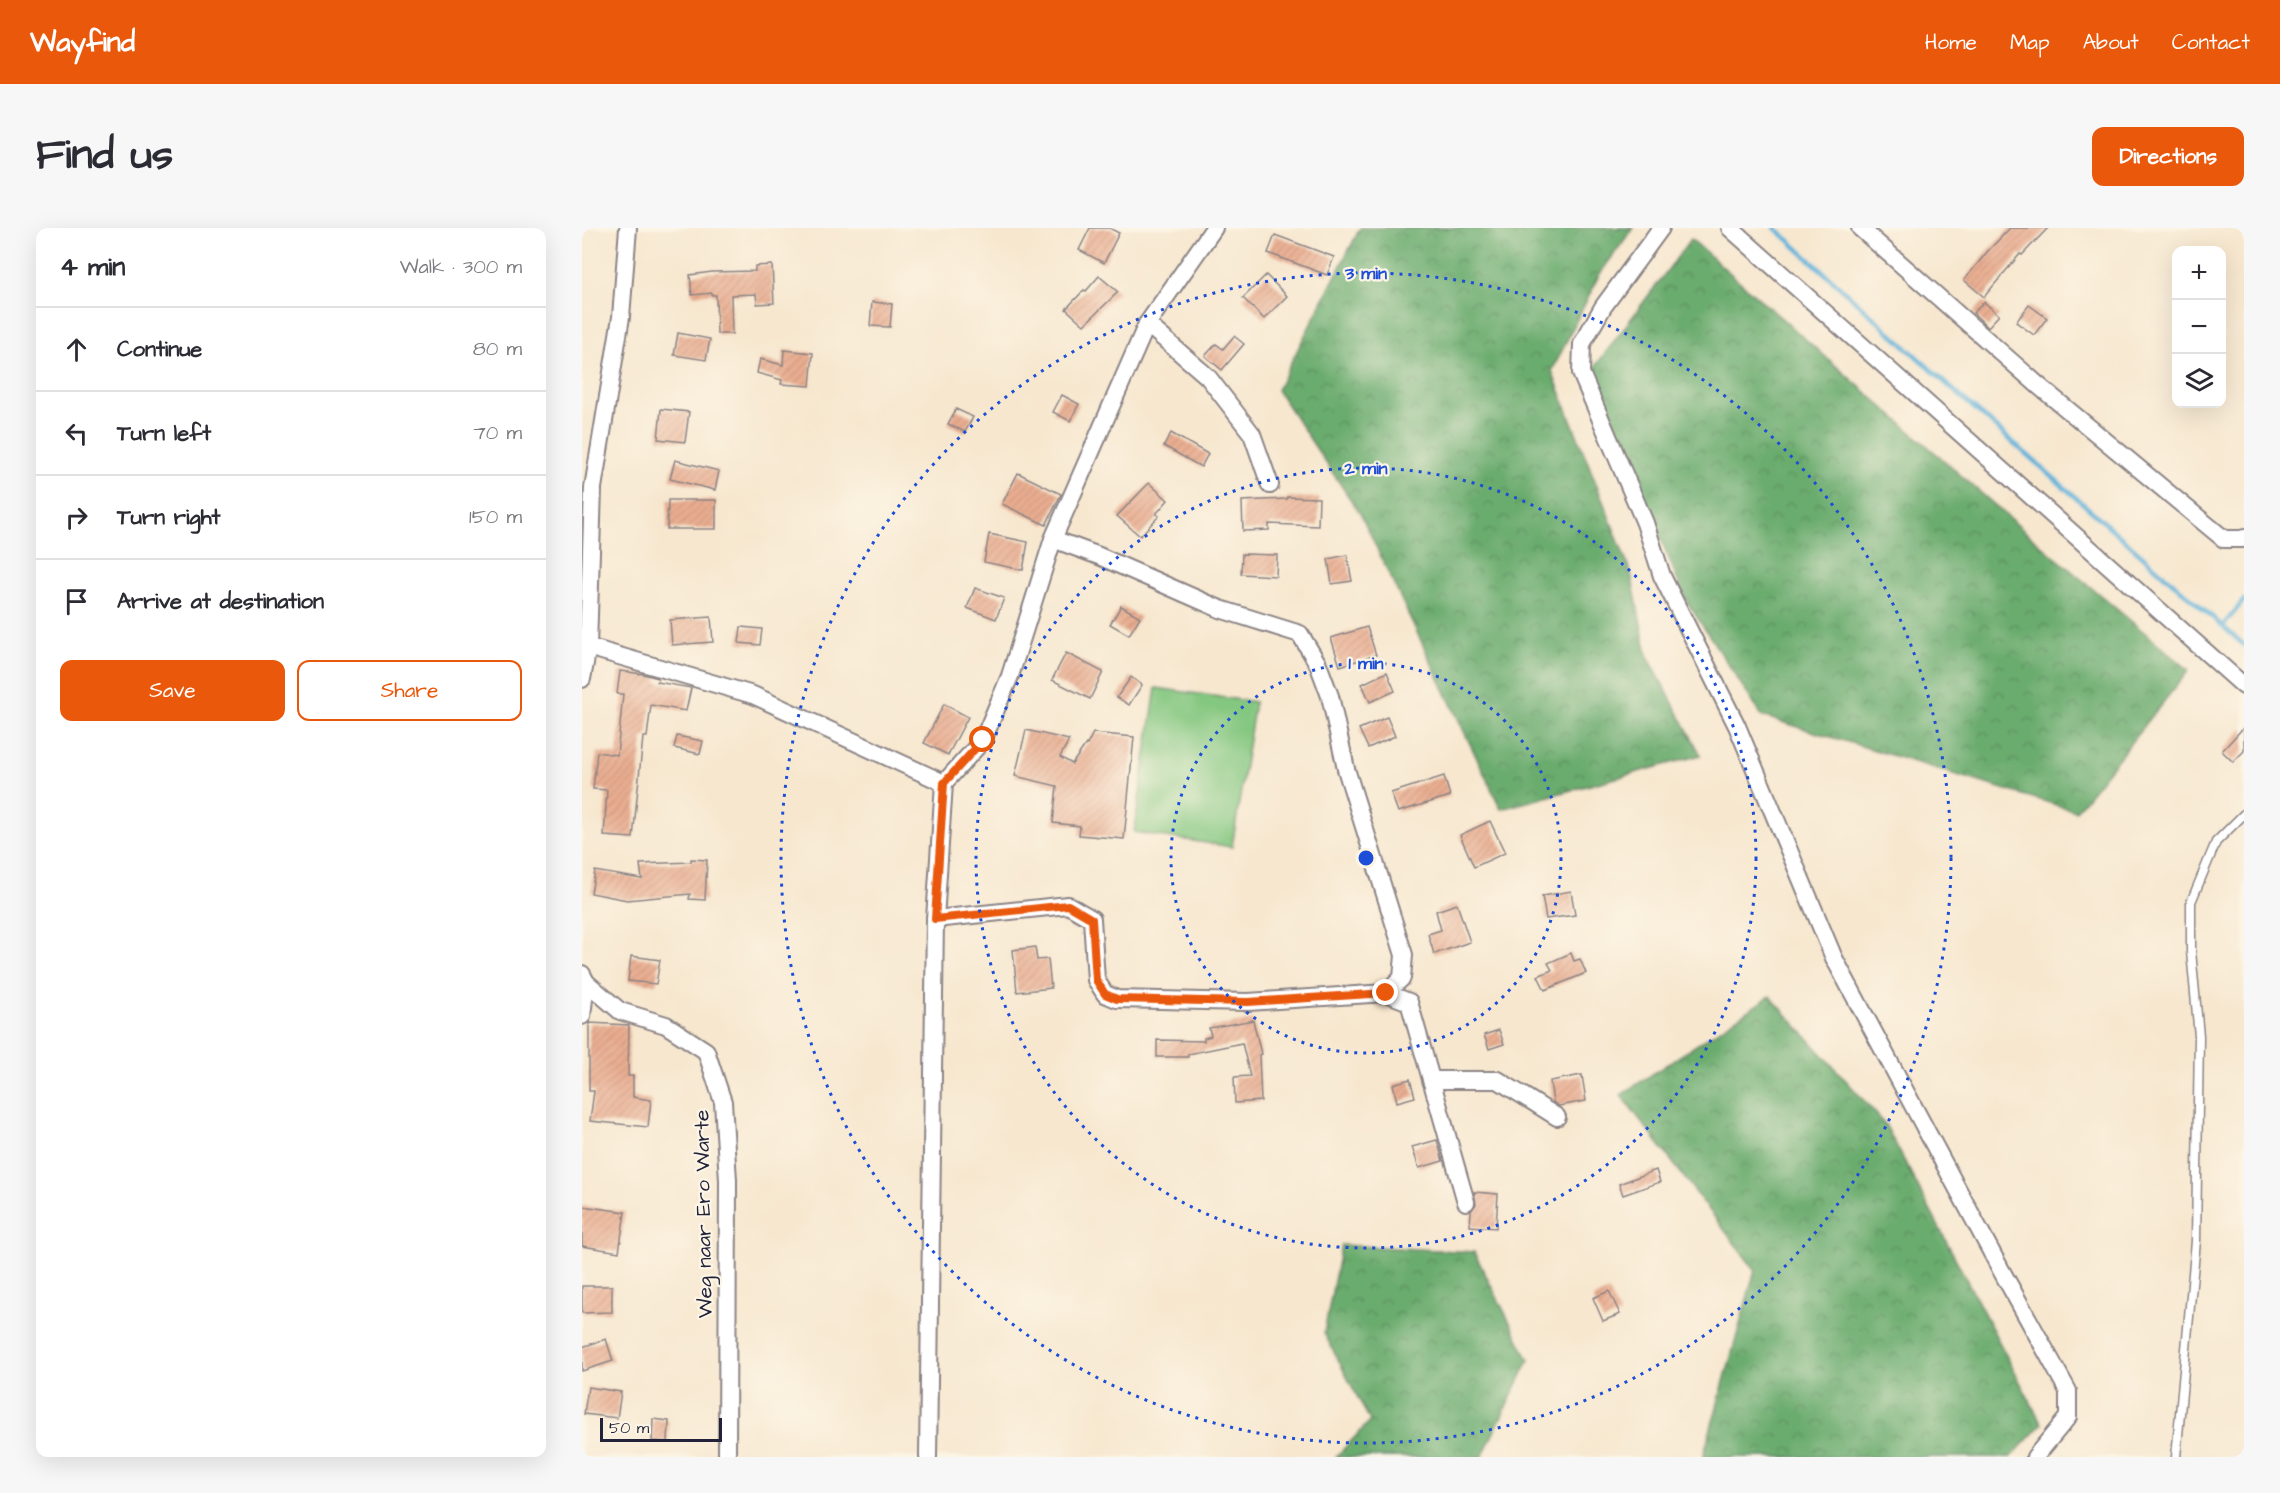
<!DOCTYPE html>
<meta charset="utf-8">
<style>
body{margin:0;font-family:"Architects Daughter",sans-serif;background:#f7f7f7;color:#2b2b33}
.controls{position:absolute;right:18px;top:18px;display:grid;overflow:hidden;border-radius:12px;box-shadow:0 6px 24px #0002}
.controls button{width:54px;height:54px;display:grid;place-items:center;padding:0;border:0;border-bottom:2px solid #e1e1e2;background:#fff;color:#2b2b33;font:30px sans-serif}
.scale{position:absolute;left:18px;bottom:15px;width:122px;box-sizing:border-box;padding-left:6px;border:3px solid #22223b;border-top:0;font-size:16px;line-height:21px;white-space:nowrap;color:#22223b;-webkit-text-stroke:4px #fcf5e5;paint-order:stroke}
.stop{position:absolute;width:18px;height:18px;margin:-14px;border:4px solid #ea580c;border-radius:50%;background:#fff}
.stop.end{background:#ea580c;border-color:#fff;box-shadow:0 2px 6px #0008}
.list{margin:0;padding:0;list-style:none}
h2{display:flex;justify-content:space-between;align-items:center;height:78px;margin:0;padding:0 24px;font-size:26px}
h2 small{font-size:20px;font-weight:400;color:#7c7c81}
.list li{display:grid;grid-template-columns:39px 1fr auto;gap:18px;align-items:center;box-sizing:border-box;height:84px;padding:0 24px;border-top:2px solid #e1e1e2}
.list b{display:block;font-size:22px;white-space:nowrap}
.list em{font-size:20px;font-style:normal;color:#7c7c81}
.actions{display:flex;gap:12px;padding:18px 24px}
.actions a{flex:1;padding:14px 0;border:2px solid #ea580c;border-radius:12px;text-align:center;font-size:21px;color:#ea580c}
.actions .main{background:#ea580c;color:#fff}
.icon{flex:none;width:33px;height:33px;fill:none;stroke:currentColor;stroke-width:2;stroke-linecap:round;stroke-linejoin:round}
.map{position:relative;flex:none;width:1662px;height:1229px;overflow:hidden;border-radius:12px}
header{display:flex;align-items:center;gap:36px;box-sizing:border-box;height:84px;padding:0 30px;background:#ea580c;color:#fff}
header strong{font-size:28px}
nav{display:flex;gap:33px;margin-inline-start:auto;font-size:21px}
.intro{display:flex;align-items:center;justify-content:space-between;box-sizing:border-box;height:144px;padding:0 36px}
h1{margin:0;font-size:42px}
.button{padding:15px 27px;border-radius:12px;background:#ea580c;color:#fff;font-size:21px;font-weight:700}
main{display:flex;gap:36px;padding:0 36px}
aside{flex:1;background:#fff;border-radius:12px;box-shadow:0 6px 24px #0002}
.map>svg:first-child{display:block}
.forest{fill:url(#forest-crowns);stroke:#466754;stroke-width:1.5}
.pitch{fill:#84c780;stroke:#53745e;stroke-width:1.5}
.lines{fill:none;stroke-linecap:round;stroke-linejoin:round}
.stream{stroke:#5eb2da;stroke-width:4.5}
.building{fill:url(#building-hatch)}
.service-casing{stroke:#8c8485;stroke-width:11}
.minor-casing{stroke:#8c8485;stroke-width:20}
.service{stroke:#fff;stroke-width:8}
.minor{stroke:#fff;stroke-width:16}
.route{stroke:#ea580c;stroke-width:8}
.ring{fill:none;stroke:#1d4ed8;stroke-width:3;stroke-dasharray:3 6}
.labels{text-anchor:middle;stroke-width:4.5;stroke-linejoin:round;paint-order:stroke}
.street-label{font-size:21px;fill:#22223b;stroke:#fcf5e5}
.centre{fill:#1d4ed8;stroke:#fcf5e5;stroke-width:3}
.ring-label{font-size:18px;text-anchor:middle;font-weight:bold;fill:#1d4ed8;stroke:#fcf5e5;stroke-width:4.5;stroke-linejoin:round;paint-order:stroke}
</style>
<header>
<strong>Wayfind</strong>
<nav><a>Home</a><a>Map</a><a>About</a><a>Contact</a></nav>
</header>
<div class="intro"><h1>Find us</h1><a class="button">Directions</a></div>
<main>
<aside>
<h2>4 min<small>Walk · 300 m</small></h2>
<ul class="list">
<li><svg class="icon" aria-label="ahead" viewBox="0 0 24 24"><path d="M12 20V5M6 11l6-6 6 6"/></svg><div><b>Continue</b></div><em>80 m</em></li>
<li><svg class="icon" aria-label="left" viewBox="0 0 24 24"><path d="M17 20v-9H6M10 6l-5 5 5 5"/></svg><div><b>Turn left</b></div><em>70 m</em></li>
<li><svg class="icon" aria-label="right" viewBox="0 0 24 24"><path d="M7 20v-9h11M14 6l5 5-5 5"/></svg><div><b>Turn right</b></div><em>150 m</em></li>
<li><svg class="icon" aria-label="arrive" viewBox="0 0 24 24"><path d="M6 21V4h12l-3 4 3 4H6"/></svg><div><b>Arrive at destination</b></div></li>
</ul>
<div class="actions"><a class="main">Save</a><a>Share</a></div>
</aside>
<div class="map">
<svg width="1662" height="1229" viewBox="0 0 1662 1229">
<defs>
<pattern id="forest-crowns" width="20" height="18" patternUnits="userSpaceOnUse" patternTransform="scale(1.5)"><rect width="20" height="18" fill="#6bac6e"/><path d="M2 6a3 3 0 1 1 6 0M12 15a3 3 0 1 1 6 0" fill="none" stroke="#588c5c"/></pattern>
<pattern id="building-hatch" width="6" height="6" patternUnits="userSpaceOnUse" patternTransform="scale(1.5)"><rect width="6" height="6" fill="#eaae91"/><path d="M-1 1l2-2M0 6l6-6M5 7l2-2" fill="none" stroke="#c8957e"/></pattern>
</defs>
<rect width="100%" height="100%" fill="#fcf5e5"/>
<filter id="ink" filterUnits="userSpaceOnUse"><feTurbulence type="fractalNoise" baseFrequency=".0167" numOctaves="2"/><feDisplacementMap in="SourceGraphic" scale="12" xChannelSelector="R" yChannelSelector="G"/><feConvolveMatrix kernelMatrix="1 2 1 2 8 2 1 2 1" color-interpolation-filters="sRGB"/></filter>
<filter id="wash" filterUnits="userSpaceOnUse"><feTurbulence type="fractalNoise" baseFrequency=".008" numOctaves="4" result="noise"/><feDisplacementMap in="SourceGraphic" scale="24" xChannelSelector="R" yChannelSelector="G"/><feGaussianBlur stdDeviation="1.35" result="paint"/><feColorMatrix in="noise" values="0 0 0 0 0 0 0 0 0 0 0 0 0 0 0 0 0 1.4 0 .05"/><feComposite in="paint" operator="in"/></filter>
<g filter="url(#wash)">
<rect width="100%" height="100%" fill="#f7e7cf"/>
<!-- forest -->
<g class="forest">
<path d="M778,0H1051L1017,47L970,143L1049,345L1065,427L1119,527L919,581L779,287L695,162Z"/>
<path d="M1109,11L1440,301L1607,442L1494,583L1180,488L1103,371L1011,141Z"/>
<path d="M1188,768L1303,896L1460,1196L1429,1229H1121L1173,1042L1039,867Z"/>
<path d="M759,1017L892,1024L947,1132L900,1229H754L788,1193L742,1105Z"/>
</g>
<!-- pitch -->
<path class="pitch" d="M574,460L673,474L650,619L552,604Z"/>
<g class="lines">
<!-- stream -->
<g class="stream">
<path d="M1193,0L1368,159L1662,417"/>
<path d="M1641,398L1662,372"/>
</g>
</g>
<g id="blocks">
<!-- building -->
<g class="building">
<path d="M508,0H527L537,5L522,35L497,22Z"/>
<path d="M1428,0H1466L1440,27L1438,26L1402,69L1382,52L1406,23Z"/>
<path d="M693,7L752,29L745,47L686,25Z"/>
<path d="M190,37L192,75L175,76L174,66L149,67L150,106H135L134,67H130V65L110,67L108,47L130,44L173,43V38Z"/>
<path d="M684,47L705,68L682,91L661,70Z"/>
<path d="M517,48L536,64L502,97L484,81L502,62L504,63Z"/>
<path d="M290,74L310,76L308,99L288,98Z"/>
<path d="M1402,74L1417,87L1406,99L1391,85Z"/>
<path d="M1447,77L1465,90L1452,107L1434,94Z"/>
<path d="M96,105L128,111L124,132L92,127Z"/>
<path d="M652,108L662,116L640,142L623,128L634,116L641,121Z"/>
<path d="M202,122L231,125L228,158L199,156L200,152L175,145L178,131L201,137Z"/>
<path d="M480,167L497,176L488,193L471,184Z"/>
<path d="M79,181L107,184L103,214L76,211Z"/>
<path d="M374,181L391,189L383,204L366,196Z"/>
<path d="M589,205L626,226L619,239L582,218Z"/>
<path d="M93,232L137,243L133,262L88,251Z"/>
<path d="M436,245L479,266L464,297L420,276Z"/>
<path d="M567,255L586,272L574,286L577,288L558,308L535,288Z"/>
<path d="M705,269L737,270L736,298L687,296V302L661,303L660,273L705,271Z"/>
<path d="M86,272H134V301H85Z"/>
<path d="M407,306L446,314L441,342L402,334Z"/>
<path d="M660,326L695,327L694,348L659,346Z"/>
<path d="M765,327L770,353L750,356L746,331Z"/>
<path d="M393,360L422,370L414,391L385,380Z"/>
<path d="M539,378L558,389L547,407L528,396Z"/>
<path d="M129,389L131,414L90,417L88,392Z"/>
<path d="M159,399L180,401L178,417L157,415Z"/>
<path d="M785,399L794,427L758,438L749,410Z"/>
<path d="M484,425L521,444L508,471L470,452Z"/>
<path d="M38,443L61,446L76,450L75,454L109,460L104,483L69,477L65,509H61L51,610L22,608L25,562L11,561L15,524L35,527L41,466H35Z"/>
<path d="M805,444L813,463L788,474L780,456Z"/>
<path d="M549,449L560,457L547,477L535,469Z"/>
<path d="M362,476L386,489L366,527L342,515Z"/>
<path d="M805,489L813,508L786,520L777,501Z"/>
<path d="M1662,499V523L1651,534L1640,523Z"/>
<path d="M444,502L487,512L478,529L490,536L504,516L505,517L511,505L552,509L542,611L497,607L498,598L471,595L475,558L433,548Z"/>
<path d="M95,508L121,513L118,526L92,520Z"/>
<path d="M862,548L868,568L816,584L809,565Z"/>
<path d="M908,593L923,625L892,639L878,607Z"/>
<path d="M109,631L125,632L123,672L107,671L108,666L45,672L9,665L13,643L60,651L58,636L109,634Z"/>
<path d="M989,663L993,687L964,691L960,668Z"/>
<path d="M875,676L888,714L852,726L846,706L859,702L854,683Z"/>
<path d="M453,719L455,732L466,731L469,760L435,764L431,722Z"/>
<path d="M989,725L992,733L998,731L1004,745L963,762L956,748L970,742L966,735Z"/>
<path d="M49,728L78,732L74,756L46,753Z"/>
<path d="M671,792L679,826L677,827L679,873L653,875L652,849L668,848L660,815L606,826V829H575V812L622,813V810L629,808L627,800Z"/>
<path d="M7,795L47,797L46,848H51V869L69,872L66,899L8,893L12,863H7Z"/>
<path d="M917,802L922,816L907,821L902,807Z"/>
<path d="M1000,847L1004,873L977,878L971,874L968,853Z"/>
<path d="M828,851L833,869L815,874L811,856Z"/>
<path d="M855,912L861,933L837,940L830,919Z"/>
<path d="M1074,942L1078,954L1041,967L1037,956Z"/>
<path d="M892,964L916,966L914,1000L888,998L889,983L894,976Z"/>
<path d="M0,978L43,984L37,1024L0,1018Z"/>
<path d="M0,1058H30V1084L0,1085Z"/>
<path d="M1027,1063L1038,1086L1021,1093L1011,1070Z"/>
<path d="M24,1111L31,1133L0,1143V1119Z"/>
<path d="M6,1159L39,1164L35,1190L2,1186Z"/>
<path d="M71,1191L87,1193L86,1214L70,1213Z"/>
</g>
</g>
</g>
<g filter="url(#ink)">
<use href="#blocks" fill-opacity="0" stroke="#8c8485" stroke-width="1.5"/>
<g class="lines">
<defs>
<path id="service" d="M1594,1229L1614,1013L1617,808L1609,723V674L1634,614L1662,586"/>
<g id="minor">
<path d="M1079,0L1021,79L1000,116L999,145L1063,295L1080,348L1155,498L1252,730L1419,1042L1486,1163V1189L1453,1229"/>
<path d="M1148,0L1662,458"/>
<path d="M1278,0L1457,158L1642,311H1661L1662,310"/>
<path d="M565,96L626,149L670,206L688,257"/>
<path d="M471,311L517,328L638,381L718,406L736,436L748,468L764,541L822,727L820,750L804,765L827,774L884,974"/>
<path d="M6,419L171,467L362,555"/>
<path d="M0,451L6,419L11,260L39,89L46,0"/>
<path d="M353,691L486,677L510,691L514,752L523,766L535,771L666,774L804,765"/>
<path d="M0,746L4,754L38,783L84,797L124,823L141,874L146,952L145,1229"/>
<path d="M0,788L4,754"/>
<path d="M849,852H916L975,889"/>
<path d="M346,1229L353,691L362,555L401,512L428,448L471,311L565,96L632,0"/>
</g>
</defs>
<!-- service casing -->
<use href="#service" class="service-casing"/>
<!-- minor casing -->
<use href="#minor" class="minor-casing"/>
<!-- service -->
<use href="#service" class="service"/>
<!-- minor -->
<use href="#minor" class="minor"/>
</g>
</g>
<g class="lines" filter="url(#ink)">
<!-- route -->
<path class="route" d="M401,512L362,555L353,691L486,677L510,691L514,752L523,766L535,771L666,774L804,765"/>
</g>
<!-- distance rings -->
<g class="ring">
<circle cx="784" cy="630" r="195"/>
<circle cx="784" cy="630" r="390"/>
<circle cx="784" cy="630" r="585"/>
</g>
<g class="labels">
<!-- street labels -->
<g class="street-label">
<text transform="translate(121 986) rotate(-91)" y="7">Weg naar Ero Warte</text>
</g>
</g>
<circle cx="784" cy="630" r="9" class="centre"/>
<g class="ring-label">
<text x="784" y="51">3 min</text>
<text x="784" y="246">2 min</text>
<text x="784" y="441">1 min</text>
</g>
</svg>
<div class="controls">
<button>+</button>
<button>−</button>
<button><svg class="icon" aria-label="layers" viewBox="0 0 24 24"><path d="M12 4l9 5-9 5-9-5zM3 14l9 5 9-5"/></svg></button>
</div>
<div class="scale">50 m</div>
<div class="stop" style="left:401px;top:512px"></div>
<div class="stop end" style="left:804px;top:765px"></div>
</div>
</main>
